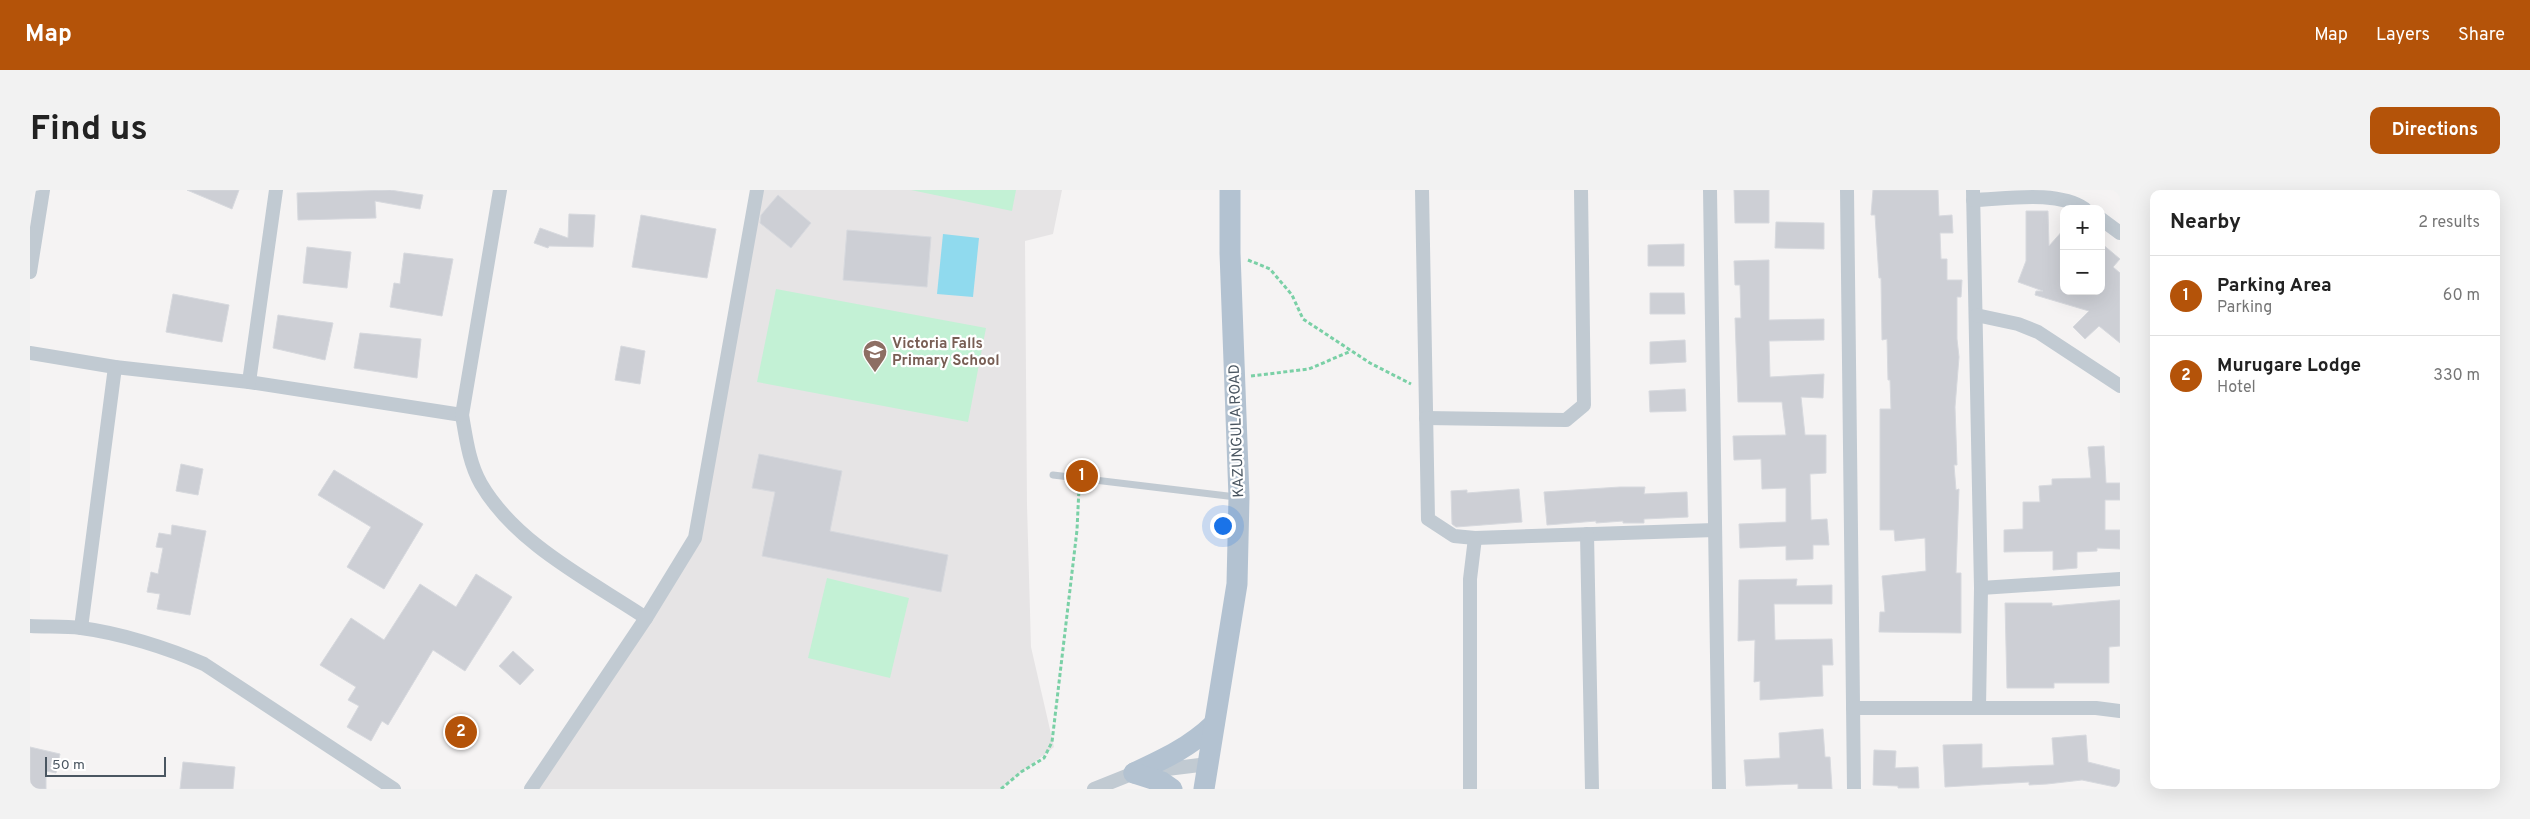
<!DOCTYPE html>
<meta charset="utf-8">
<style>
body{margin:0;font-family:Overpass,sans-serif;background:#f2f2f2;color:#222}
.controls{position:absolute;right:15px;top:15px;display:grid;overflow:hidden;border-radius:10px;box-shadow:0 5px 20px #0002}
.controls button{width:45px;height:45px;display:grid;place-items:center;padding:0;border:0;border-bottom:1px solid #e0e0e0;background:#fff;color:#222;font:25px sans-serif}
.scale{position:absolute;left:15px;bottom:12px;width:121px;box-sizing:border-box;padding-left:5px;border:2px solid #4a5661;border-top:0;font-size:14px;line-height:18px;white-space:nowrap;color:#4a5661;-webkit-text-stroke:4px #fff;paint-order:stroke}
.you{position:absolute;left:1192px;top:335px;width:18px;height:18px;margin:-12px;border:4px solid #fff;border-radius:50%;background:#1a73e8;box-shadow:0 0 0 8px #1a73e833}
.badge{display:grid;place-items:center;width:32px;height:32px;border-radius:50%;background:#b45309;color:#fff;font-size:16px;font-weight:700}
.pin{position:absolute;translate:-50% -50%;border:2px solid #fff;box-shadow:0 1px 5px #0006}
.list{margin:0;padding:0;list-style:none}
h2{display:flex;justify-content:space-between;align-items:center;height:65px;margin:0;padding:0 20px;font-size:21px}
h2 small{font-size:16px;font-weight:400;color:#767676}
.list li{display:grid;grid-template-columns:32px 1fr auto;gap:15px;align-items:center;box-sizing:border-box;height:80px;padding:0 20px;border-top:1px solid #e0e0e0}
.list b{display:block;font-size:19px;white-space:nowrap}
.list p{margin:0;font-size:16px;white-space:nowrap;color:#767676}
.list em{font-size:16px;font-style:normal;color:#767676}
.map{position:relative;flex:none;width:2090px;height:599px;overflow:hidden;border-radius:10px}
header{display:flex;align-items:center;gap:30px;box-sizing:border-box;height:70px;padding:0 25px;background:#b45309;color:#fff}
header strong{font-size:24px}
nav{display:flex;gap:28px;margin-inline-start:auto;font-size:18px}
.intro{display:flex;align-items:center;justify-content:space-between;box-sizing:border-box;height:120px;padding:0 30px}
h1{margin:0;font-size:35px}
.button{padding:12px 22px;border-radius:10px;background:#b45309;color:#fff;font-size:18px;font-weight:700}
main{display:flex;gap:30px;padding:0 30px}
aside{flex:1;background:#fff;border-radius:10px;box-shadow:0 5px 20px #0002}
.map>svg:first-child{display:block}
.education{fill:#e6e4e5}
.green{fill:#c3f1d5}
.water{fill:#90daee}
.building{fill:#cdcfd5;stroke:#d7d9de}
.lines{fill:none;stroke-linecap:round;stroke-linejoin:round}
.path{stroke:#7ad0a6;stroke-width:3;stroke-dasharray:4 2.5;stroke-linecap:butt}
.lane{stroke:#c1cad2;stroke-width:7}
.street{stroke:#c1cad2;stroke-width:14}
.primary{stroke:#b3c2d1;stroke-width:21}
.labels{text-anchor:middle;stroke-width:4.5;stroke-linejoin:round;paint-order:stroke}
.education-label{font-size:15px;font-weight:bold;fill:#785e54;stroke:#fff;text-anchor:start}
.street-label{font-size:15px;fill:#4a5661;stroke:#fff}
</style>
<header>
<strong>Map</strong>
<nav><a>Map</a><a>Layers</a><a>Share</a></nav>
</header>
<div class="intro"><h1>Find us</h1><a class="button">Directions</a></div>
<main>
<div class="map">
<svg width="2090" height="599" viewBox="0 0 2090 599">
<rect width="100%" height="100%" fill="#f5f3f3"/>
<!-- education -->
<path class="education" d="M727,0H1032L1023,44L995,51L997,315L1001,457L1024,557L970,599H501L657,362Z"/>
<!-- green -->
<g class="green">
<path d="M881,0H986L982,21Z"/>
<path d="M746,99L956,138L938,232L727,192Z"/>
<path d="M797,388L879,408L860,488L778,468Z"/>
</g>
<!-- water -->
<path class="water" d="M913,44L949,48L943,107L907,104Z"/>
<!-- building -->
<g class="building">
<path d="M157,0H209L202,19Z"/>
<path d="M360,0L393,5L390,19L345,11L346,28L268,30L267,3Z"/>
<path d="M1704,0H1739V33H1705Z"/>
<path d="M1843,0H1908L1909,26L1922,25L1923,43H1910L1911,69H1917V90H1932L1931,107H1927V149L1929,167L1925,217L1927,275H1924L1926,300L1929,299L1926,383H1931V443L1849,442L1850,422H1855L1852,386L1896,381L1895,348L1865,351L1864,340H1850V219H1861L1860,190H1858L1857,149L1852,150L1851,88H1849L1845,25H1841Z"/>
<path d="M748,5L781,33L761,58L730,33L731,25Z"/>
<path d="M1996,21H2018L2019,56L2034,39V101H2071V53L2090,69L2083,77L2090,83V153L2069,136L2055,149L2043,137L2059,121L2005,105L2006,101H2013L1988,92L1996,71Z"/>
<path d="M539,24L565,25L563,57L519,56L518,58L504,53L510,38L538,48Z"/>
<path d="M611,25L686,39L677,88L602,77Z"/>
<path d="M1746,32L1794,33V59L1745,58Z"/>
<path d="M817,40L901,47L897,97L813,90Z"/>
<path d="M1654,54V76H1618V55Z"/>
<path d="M277,57L321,62L317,98L273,93Z"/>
<path d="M374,63L423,69L412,126L360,117L364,93L370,94Z"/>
<path d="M1739,70V130L1794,129V150L1739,151L1740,187L1794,184L1793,208L1771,207L1775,245H1796V283L1780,284L1781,330L1797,329L1799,355H1783V369L1756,370V356L1710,358L1709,334L1756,332V298L1732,299L1731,269L1704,270L1703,246L1756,245L1752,212H1708L1705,128H1711L1710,95H1705L1704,71Z"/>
<path d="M1620,103H1654L1655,124H1620Z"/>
<path d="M143,104L199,115L192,152L136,142Z"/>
<path d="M248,125L303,133L295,170L243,158Z"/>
<path d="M330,143L391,149L387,188L324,178Z"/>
<path d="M1655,150L1656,172L1620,174V152Z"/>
<path d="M591,156L615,161L610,194L585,190Z"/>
<path d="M1655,199L1656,221L1620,222L1619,201Z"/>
<path d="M2074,256L2076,293H2090V310H2075V340H2090V359L2067,358V361L2047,362V378L2023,380V361L1974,362V340L1993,339V312H2010L2009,296L2022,295V289L2061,288L2058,257Z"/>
<path d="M729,264L812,281L800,341L918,365L911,402L732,366L745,302L722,298Z"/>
<path d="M151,274L173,279L168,305L146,301Z"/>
<path d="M304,280L393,334L354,399L317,377L341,337L288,305Z"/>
<path d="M1590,297H1615L1614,304L1657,302L1658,327L1614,329V333H1593V331L1566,333V331L1517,335L1514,302Z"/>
<path d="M1489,299L1492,332L1426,337L1422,334L1421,301L1437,300V303Z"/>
<path d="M142,335L176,341L160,425L127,419L130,404L117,402L121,382L128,384L133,358L126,357L129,343L141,345Z"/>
<path d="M446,384L482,407L435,481L403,460L358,535L352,531L341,551L317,537L329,516L318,510L326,497L290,475L321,428L354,450L390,394L426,417Z"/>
<path d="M1767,389L1766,396L1802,395V414H1744L1745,450L1802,449L1803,475H1792L1793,506L1730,510V491L1724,492L1725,450L1708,451L1709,390Z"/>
<path d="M2090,410V456L2079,457V493H2024V498H1977L1975,413H2022V416Z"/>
<path d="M483,461L504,480L490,495L469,476Z"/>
<path d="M1793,539L1795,567H1800L1802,599H1768V594L1716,596L1714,570L1750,568L1749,543Z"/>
<path d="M2056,545L2058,572L2090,580V598L2052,590L2017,594L1999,595V592L1915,597L1913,555L1952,554V578L2024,575L2022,548Z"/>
<path d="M0,557L30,564L26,583L16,581V599H0Z"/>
<path d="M1844,560L1866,561L1865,578L1888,577L1889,598H1868V596L1843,595Z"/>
<path d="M153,572L205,577L203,599H150Z"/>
</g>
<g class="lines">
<!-- path -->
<g class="path">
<path d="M1218,70L1240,79L1262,105L1273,129L1340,173L1381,194"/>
<path d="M1221,186L1279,179L1321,161"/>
<path d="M971,599L991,582L1014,568L1022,552L1047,340L1049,298"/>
</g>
<!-- lane -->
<path class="lane" d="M1023,285L1206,307"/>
<!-- street -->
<g class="street">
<path d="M1392,0L1398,329L1424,346L1445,348L1685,340"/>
<path d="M1680,0L1689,599"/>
<path d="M1817,0L1824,599"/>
<path d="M1943,0L1951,398L1949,518"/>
<path d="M1943,10C1976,9 2027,0 2055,19"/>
<path d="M2071,29L2090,43"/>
<path d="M0,82L13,0"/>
<path d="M1946,125L1988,134L2008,142L2090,196"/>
<path d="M0,163L85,177L219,192L432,225C436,248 439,273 451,294C486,354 559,390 616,428"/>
<path d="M219,192L246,0"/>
<path d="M432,225L470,0"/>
<path d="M1396,228L1536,230L1554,215L1551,0"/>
<path d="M1557,344L1562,599"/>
<path d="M1951,398L2090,389"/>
<path d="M0,436C17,437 34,436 51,438C90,443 138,458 174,474L364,599"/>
<path d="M51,438L85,177"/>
<path d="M1823,518H2066L2090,521"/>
<path d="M501,599L616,428L665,348L727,0"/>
<path d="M1064,599L1104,583L1178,574"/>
<path d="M1440,599V389L1445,348"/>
</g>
<!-- primary -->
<g class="primary">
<path d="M1104,583C1134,569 1160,557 1184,534"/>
<path d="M1104,583L1132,592L1142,599"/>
<path d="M1174,599L1207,394L1209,307L1200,63V0"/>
</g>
</g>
<!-- icons -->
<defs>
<symbol id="school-pin" viewBox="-11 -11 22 30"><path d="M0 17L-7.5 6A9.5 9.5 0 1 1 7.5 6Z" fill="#8d6e63" stroke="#fff"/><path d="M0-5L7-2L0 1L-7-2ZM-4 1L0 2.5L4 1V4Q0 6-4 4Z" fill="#fff"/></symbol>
</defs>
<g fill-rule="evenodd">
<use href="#school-pin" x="831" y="148" width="28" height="38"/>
</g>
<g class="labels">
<!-- education labels -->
<g class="education-label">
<text x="862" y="158">Victoria Falls<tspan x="862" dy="17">Primary School</tspan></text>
</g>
<!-- street labels -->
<g class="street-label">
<text transform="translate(1206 241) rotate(-92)" y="5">KAZUNGULA ROAD</text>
</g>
</g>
</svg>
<div class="controls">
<button>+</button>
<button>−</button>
</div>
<div class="scale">50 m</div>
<div class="you"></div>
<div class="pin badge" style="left:1052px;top:286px">1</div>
<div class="pin badge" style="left:431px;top:542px">2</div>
</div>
<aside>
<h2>Nearby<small>2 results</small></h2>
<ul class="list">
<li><span class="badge">1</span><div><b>Parking Area</b><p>Parking</p></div><em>60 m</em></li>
<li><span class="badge">2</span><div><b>Murugare Lodge</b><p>Hotel</p></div><em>330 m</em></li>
</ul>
</aside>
</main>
